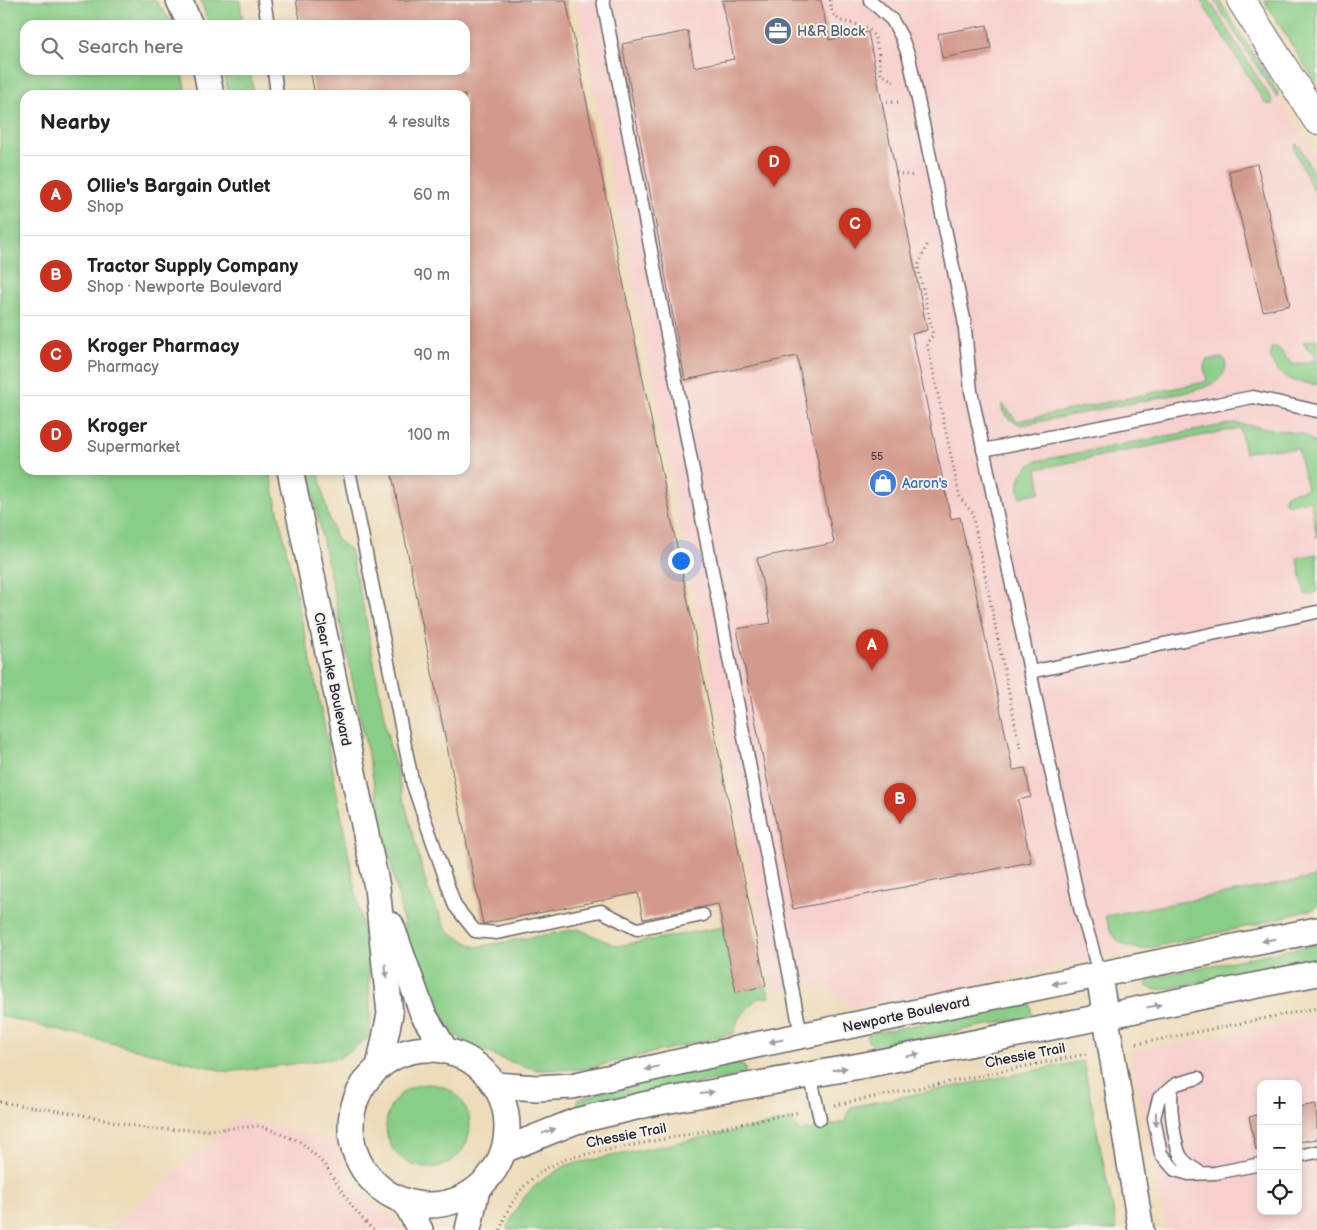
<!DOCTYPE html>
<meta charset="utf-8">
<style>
body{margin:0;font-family:"Balsamiq Sans",sans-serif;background:#f2f2f2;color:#222}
.controls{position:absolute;right:15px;bottom:15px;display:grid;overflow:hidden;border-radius:10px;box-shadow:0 2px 8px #0003}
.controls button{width:45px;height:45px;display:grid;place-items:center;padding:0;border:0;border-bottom:1px solid #e0e0e0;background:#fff;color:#222;font:25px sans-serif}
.you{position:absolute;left:680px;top:560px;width:18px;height:18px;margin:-12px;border:4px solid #fff;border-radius:50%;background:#1a73e8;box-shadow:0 0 0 8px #1a73e833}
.badge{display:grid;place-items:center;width:32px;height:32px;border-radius:50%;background:#c8321e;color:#fff;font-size:16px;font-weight:700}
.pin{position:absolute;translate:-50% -41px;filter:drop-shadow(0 1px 2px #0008)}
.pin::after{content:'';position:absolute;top:26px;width:18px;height:15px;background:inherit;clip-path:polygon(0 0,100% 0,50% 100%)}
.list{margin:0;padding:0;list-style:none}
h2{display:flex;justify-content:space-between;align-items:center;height:65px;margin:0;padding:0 20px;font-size:21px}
h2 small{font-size:16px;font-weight:400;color:#767676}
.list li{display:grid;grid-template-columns:32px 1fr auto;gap:15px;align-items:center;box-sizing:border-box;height:80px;padding:0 20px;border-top:1px solid #e0e0e0}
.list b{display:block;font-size:19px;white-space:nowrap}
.list p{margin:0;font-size:16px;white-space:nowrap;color:#767676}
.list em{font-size:16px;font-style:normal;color:#767676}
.icon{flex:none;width:28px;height:28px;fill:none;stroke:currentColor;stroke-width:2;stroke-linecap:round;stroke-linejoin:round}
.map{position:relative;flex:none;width:1317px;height:1230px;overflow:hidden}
.search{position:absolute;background:#fff;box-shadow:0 2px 8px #0003;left:20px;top:20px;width:450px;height:55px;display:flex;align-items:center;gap:12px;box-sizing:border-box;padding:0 18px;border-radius:15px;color:#767676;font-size:19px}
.panel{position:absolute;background:#fff;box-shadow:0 2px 8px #0003;left:20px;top:90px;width:450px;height:385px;border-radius:15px}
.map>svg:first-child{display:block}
.built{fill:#f7d0cd;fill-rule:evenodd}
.green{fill:#89ce87;stroke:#567861}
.building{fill:#d39a8c}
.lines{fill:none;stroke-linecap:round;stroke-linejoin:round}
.service-casing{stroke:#696367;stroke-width:15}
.minor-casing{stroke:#696367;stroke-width:28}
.tertiary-casing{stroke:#696367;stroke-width:30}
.path{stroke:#696367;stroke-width:3;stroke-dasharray:1 4;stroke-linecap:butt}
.service{stroke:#fff;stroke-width:12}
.minor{stroke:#fff;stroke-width:25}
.tertiary{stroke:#fff;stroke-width:28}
.oneway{fill:#9c9ca7}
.labels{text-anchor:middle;stroke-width:4;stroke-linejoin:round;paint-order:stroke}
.number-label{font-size:11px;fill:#4e404f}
.service-label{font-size:14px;fill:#4e5e75;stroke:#f7f3e8;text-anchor:start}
.shop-label{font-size:14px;fill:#366cbe;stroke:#f7f3e8;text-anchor:start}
.street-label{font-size:14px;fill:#22223b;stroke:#f7f3e8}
</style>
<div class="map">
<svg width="1317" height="1230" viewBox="0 0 1317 1230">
<rect width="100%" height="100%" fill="#f7f3e8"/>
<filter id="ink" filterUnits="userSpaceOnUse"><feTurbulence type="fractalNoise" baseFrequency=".02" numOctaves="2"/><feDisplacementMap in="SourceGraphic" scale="10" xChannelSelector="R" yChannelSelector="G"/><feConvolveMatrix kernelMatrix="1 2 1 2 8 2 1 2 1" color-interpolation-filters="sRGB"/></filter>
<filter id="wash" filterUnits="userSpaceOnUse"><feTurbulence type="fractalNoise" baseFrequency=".0096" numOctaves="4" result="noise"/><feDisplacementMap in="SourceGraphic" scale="20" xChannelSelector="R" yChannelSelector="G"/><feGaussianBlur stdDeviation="1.12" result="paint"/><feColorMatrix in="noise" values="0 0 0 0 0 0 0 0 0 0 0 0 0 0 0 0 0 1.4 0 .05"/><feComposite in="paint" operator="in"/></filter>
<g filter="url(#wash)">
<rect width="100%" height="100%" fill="#eddcb9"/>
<!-- built -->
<g class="built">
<path d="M576,0H1219L1317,158V908L1254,925L923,995L851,1007L827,986L774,990Z"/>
<path d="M1317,1016V1230H1167L1130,1052ZM1261,1084H1298V1211H1261Z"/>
<path d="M238,1118L336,1142L340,1158L348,1176L364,1195L388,1213L402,1230H110Z"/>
</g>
<!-- green -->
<g class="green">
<path d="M0,0H155L171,21V25H25V70H181L187,95H25V470H269L321,708L368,957L371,1036L339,1058L229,1072L0,1016Z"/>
<path d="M201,0H240L243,25H209Z"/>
<path d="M1200,0H1209L1272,100V105L1265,103Z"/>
<path d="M1214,0H1219L1278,93L1277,98Z"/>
<path d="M1264,0H1317V85Z"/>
<path d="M223,70H250L254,95H229Z"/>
<path d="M1296,144L1300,146L1317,182V198L1294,149Z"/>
<path d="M1317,339V385C1309,383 1300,383 1292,380C1280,376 1267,362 1271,348L1277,347L1293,365L1316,360L1303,342Z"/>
<path d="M1223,358L1226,361C1227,381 1209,386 1193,391L1022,425C1012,422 1000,415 1002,403L1017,421L1200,383L1207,381L1204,367L1206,360Z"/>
<path d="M1234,423L1303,434L1317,444V538L1310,500L1289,504L1285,502L1284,498L1286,494L1307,489L1298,449C1284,449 1258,448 1245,453L1240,428L1037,469L1041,492L1020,497C1016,478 1021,470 1037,461Z"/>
<path d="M308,470H318L328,515L337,540L350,550L365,615L389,743L427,888L448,932L476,947L578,929L617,946L723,927L766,986L770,997L757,998L738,1019L734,1033L585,1069L538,1070L502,1059L463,1041L446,1027L423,993L405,930Z"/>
<path d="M1317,554V591L1311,595L1305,594L1297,558Z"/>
<path d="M1317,877V908L1254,925L1144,949C1119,947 1112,939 1105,916Z"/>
<path d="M1317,944V959L1166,989H1154L1146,986L1147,982L1150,978Z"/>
<path d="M1030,1003L1032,1016L883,1046C876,1045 868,1046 867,1037L869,1034Z"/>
<path d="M1083,1061L1117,1230H507C508,1223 512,1218 515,1212C527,1188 545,1178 567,1165L791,1120L800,1132L845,1122L851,1107Z"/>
<path d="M722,1064H741L745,1067V1072L742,1075L579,1108L577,1100L636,1081Z"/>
<circle cx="428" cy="1126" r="42"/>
</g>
<g id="blocks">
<!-- building -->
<g class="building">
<path d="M296,0H566L766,986L736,992L718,904L643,919L638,893L483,924L391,470H465V95H315L310,70H465V25H301Z"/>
<path d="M722,0H821L829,40L868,32L927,330L912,334L951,519L960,517L1013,770L1025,768L1031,797L1018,800L1031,862L793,909L737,629L771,623L757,558L834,543L797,356L685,380L622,44L688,31L694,67L734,59Z"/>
<path d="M987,25L991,49L942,58L938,34Z"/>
<path d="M1257,164L1290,305L1263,311L1229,171Z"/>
<path d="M1316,1104L1317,1139L1298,1142V1107Z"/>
<path d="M1261,1114V1149L1256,1150L1249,1117Z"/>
</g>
</g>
</g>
<g filter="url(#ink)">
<use href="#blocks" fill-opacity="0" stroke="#696367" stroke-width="1"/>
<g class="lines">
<defs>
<g id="service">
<path d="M264,0L268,25"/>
<path d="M603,0L801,1035"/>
<path d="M870,0L892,20L901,36L909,57L964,319L971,391L1080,908L1091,943L1099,976"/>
<path d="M274,70L277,95"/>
<path d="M983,450L1253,397L1317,411"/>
<path d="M349,470L413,785L455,906L475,931L497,933L601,911L637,929L703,915"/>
<path d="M1030,672L1317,612"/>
<path d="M810,1074L820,1119"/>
<path d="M1198,1078L1176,1084L1159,1098L1154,1118L1161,1154L1175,1170L1189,1174L1215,1173L1261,1164"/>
<path d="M1172,1087C1169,1102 1174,1141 1180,1155C1184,1163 1193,1168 1201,1173"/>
<path d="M1298,1156L1317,1152"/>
</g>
<g id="minor">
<path d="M179,0L190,25"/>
<path d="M206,70L211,95"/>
<path d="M290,470L377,887L390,1014L379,1067"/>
<path d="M391,925L423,1014L446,1051"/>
<path d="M1099,976L1141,1230"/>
<circle cx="429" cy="1127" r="78"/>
<path d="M495,1085L537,1088L572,1086L751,1046L1317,930"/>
<path d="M504,1150L576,1121L648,1104L865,1065L1317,973"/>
<path d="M405,1201L420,1230"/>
<path d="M468,1230L477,1189"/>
</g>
<path id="tertiary" d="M1241,0L1317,120"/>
</defs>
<!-- service casing -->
<use href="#service" class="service-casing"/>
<!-- minor casing -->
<use href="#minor" class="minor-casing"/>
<!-- tertiary casing -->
<use href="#tertiary" class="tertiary-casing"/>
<!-- path -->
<g class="path">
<path d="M830,0C831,5 831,11 834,15C843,27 863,20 872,33C879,43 879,62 881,74L895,82"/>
<path d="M882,102H899"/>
<path d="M896,173L914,176"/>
<path d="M927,245L918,266L933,335L927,343L960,498L972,512L1021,752"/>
<path d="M1137,1044L1317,1008"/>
<path d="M0,1102L78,1114L150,1129L208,1130L260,1126L301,1142L324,1164L354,1209L373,1230"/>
<path d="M835,1105L1086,1054"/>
<path d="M500,1230C513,1192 531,1173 568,1158L800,1112"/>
</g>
<!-- service -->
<use href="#service" class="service"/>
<!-- minor -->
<use href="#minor" class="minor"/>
<!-- tertiary -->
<use href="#tertiary" class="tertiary"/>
</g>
<!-- one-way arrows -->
<defs><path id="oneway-solid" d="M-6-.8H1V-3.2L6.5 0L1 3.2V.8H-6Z" transform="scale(1.25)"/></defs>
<g class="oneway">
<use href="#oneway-solid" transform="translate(1269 940) rotate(168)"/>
<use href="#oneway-solid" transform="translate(386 971) rotate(84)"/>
<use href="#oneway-solid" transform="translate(1059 983) rotate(170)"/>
<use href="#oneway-solid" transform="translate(1154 1006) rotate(-12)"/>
<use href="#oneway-solid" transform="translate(776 1041) rotate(169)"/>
<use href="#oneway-solid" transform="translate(913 1055) rotate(-11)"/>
<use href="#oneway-solid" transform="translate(652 1068) rotate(167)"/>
<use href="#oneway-solid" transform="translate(840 1069) rotate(-9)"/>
<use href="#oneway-solid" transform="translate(707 1093) rotate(-10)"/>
<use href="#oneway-solid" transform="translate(1156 1119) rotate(90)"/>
<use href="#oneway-solid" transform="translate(549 1131) rotate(-20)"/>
</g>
</g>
<!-- icons -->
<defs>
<symbol id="office-disc" viewBox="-11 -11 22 22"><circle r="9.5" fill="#5c6f8a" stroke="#f7f3e8"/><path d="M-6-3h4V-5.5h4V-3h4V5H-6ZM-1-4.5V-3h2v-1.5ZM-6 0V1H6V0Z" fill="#fff"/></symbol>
<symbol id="shop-disc" viewBox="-11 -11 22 22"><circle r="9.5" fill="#3f7fe0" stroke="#f7f3e8"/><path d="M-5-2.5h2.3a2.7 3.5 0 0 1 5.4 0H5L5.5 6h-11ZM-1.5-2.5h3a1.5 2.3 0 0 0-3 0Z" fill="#fff"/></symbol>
</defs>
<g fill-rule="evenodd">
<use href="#office-disc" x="762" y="15" width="32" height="32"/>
<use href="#shop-disc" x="867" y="467" width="32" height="32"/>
</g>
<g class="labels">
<!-- number labels -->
<g class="number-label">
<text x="877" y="460">55</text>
</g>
<!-- service labels -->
<g class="service-label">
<text x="797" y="36">H&amp;R Block</text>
</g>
<!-- shop labels -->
<g class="shop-label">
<text x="902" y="488">Aaron's</text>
</g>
<!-- street labels -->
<g class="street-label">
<text transform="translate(333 679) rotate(78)" y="5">Clear Lake Boulevard</text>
<text transform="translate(906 1014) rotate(-12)" y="5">Newporte Boulevard</text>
<text transform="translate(1025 1055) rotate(-11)" y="5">Chessie Trail</text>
<text transform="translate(626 1135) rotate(-11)" y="5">Chessie Trail</text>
</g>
</g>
</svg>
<div class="controls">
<button>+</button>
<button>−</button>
<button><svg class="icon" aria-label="locate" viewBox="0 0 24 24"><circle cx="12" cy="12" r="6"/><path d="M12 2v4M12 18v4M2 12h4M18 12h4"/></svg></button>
</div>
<div class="you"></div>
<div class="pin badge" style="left:872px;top:670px">A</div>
<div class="pin badge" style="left:900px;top:824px">B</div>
<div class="pin badge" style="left:855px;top:249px">C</div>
<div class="pin badge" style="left:774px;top:187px">D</div>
<div class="search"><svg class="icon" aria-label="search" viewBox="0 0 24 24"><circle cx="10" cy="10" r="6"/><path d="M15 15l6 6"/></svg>Search here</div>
<section class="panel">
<h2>Nearby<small>4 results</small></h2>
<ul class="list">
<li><span class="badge">A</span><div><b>Ollie's Bargain Outlet</b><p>Shop</p></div><em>60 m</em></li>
<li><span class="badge">B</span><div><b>Tractor Supply Company</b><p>Shop · Newporte Boulevard</p></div><em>90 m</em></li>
<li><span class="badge">C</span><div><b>Kroger Pharmacy</b><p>Pharmacy</p></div><em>90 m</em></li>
<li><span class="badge">D</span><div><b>Kroger</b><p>Supermarket</p></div><em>100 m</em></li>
</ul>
</section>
</div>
